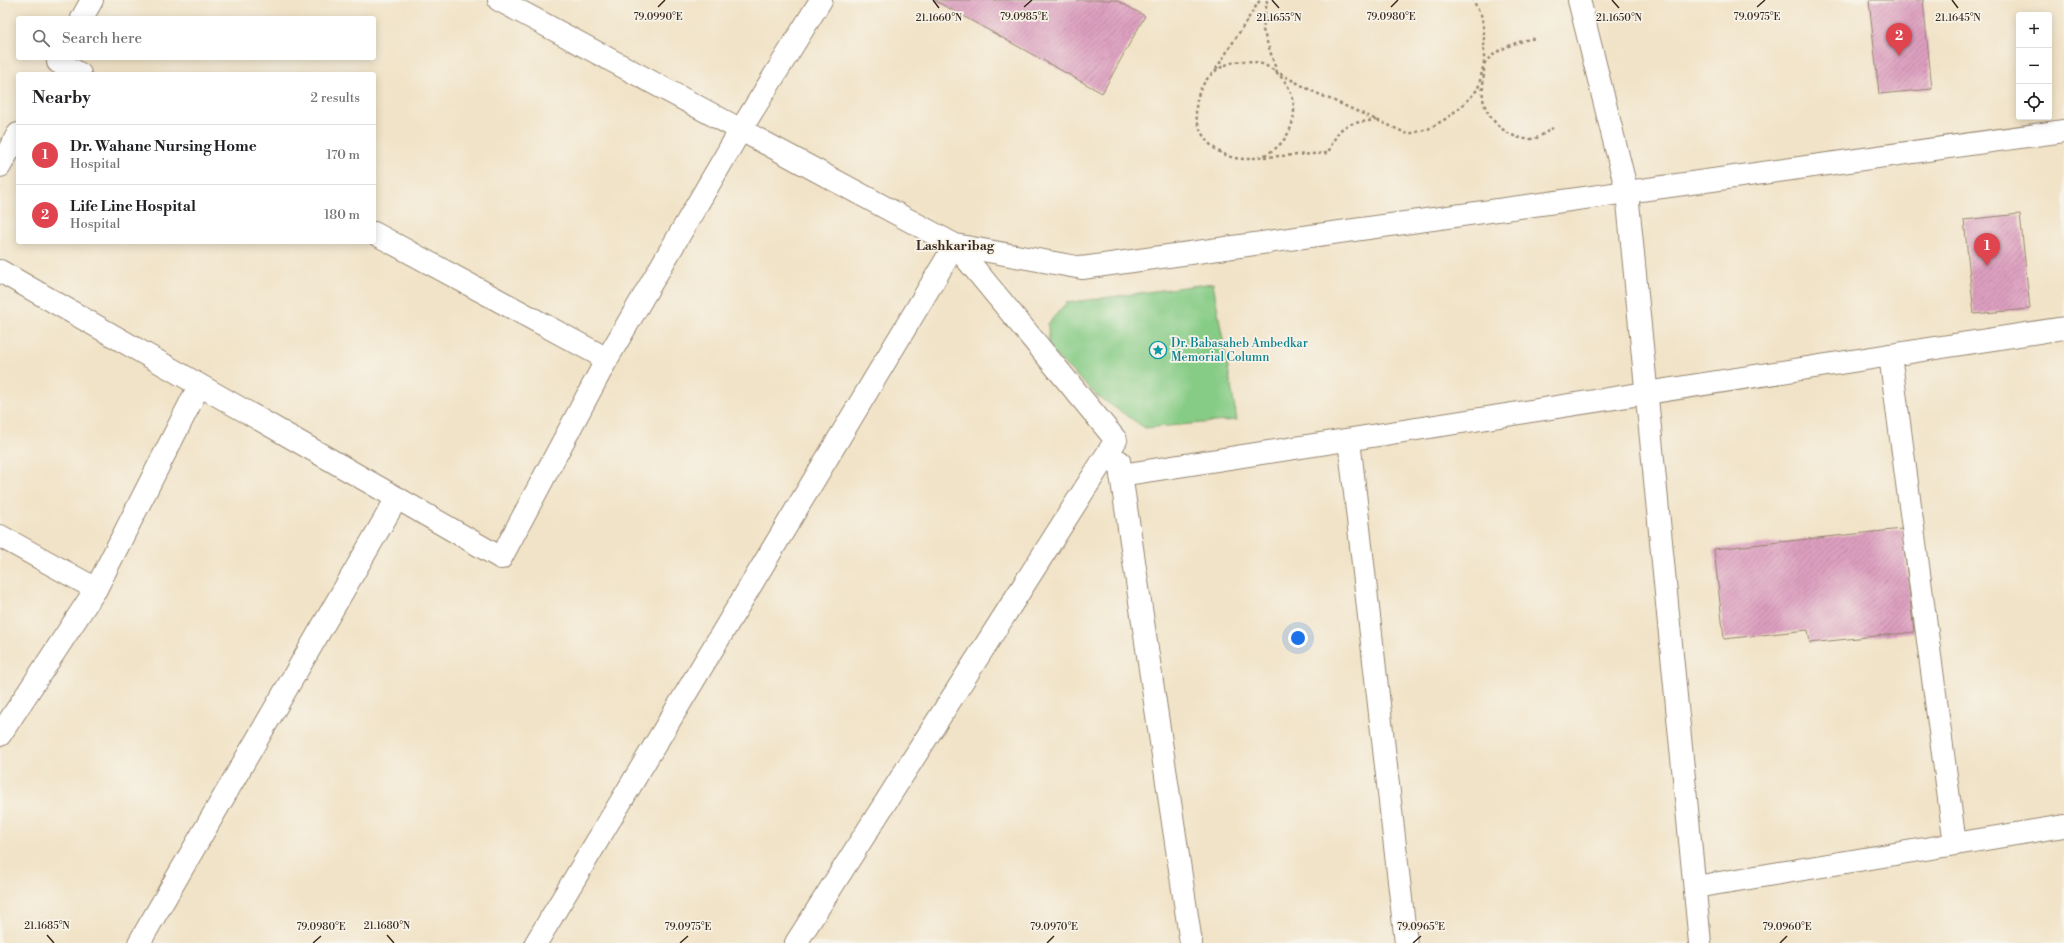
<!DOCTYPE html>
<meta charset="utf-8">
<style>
body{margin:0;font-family:"Libre Bodoni",serif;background:#f2f2f2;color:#202124}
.controls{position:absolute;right:12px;top:12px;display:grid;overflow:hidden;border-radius:4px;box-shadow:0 2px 10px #0003}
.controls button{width:36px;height:36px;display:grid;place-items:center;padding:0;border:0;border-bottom:1px solid #e0e0e0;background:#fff;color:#202124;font:20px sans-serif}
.you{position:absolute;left:1298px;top:638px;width:14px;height:14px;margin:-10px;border:3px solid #fff;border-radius:50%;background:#1a73e8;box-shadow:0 0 0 6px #1a73e833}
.badge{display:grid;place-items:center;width:26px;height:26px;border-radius:50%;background:#b5179e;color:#fff;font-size:13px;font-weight:700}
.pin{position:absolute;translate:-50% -33px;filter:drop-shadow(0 1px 2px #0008)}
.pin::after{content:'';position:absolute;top:21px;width:14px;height:12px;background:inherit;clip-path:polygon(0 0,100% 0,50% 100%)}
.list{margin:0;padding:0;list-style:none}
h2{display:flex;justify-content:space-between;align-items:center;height:52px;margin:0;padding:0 16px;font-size:17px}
h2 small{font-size:13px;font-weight:400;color:#757577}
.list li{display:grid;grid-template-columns:26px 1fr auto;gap:12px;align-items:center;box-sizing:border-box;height:60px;padding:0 16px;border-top:1px solid #e0e0e0}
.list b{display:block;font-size:15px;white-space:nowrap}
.list p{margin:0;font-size:13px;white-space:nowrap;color:#757577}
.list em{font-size:13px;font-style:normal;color:#757577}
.icon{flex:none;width:22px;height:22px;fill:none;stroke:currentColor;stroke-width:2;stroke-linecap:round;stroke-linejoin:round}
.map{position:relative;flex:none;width:2064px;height:943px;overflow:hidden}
.search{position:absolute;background:#fff;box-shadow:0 2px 10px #0003;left:16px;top:16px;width:360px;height:44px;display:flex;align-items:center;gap:10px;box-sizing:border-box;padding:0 14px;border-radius:4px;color:#757577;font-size:15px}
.panel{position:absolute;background:#fff;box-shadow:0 2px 10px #0003;left:16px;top:72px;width:360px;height:172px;border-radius:4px}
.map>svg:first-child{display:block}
.green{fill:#87cc86;stroke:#617b52}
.building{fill:url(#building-hatch)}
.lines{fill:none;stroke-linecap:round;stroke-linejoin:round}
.minor-casing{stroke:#968672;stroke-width:24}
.tertiary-casing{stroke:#968672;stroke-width:24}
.path{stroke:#968672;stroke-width:2.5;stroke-dasharray:3 3;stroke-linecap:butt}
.minor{stroke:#fff;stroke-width:22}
.tertiary{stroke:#fff;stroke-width:22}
.ticks{fill:none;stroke:#3b2a1e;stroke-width:1.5}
.labels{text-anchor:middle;stroke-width:3.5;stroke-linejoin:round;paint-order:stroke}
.culture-label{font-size:12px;fill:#0d838f;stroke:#f7f3e8;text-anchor:start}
.neighbourhood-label{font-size:13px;font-weight:bold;fill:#3b2a1e;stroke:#f7f3e8}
.ticks-label{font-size:10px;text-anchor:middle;fill:#3b2a1e;stroke:#f7f3e8;stroke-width:3.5;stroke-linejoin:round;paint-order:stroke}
</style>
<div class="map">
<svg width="2064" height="943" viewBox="0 0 2064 943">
<defs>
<pattern id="building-hatch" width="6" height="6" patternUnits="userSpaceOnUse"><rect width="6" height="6" fill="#dd9fbf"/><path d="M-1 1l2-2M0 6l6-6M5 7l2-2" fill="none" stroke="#b4829b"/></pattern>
</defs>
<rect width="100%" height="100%" fill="#f7f3e8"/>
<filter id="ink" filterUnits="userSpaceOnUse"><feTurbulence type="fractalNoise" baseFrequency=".025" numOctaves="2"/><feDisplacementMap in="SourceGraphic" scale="8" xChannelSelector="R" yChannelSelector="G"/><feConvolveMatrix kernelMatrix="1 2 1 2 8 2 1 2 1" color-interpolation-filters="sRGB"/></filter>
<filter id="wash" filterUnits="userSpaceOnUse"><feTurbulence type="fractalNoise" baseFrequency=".012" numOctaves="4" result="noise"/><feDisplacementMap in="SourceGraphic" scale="16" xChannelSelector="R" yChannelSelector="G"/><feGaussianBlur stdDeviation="0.9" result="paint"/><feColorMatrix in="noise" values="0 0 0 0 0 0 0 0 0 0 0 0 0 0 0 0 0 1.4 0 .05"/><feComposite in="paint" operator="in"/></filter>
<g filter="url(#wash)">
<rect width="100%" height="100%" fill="#f1e3c7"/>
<!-- green -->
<path class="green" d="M1213,283L1237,420L1145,428L1096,395L1049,349L1048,324L1066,303Z"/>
<g id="blocks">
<!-- building -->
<g class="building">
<path d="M934,0H1116L1145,16L1102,93Z"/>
<path d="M1869,0H1923L1932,89L1879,94Z"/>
<path d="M2020,214L2030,309L1974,314L1964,220Z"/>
<path d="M1902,529L1914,632L1810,643L1808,630L1724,639L1714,549Z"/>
</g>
</g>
</g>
<g filter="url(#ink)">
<use href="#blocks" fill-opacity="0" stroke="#968672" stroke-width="1"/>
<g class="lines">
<defs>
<g id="minor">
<path d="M1579,0L1627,192L1700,943"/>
<path d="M82,18L92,0"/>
<path d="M58,62L80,74"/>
<path d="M0,166L18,134"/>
<path d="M374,233L607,359L501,558L397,498"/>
<path d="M0,271L397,498L139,943"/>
<path d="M1890,355L1955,844"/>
<path d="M607,359L740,131L821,0"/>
<path d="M1349,440L1406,943"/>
<path d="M1119,461L1191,943"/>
<path d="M1121,475L2064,328"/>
<path d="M0,536L96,589L0,735"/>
<path d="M96,589L199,386"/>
<path d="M1695,887L2064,826"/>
<path d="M796,943L1116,440L955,245"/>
</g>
<g id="tertiary">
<path d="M499,0L955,245L1082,268L2064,131"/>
<path d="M536,943L955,245"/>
</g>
</defs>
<!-- minor casing -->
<use href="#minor" class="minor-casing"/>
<!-- tertiary casing -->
<use href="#tertiary" class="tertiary-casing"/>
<!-- path -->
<g class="path">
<path d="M1267,0L1263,30L1277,72L1314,92L1408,134L1428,129L1447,118L1465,103L1478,89L1484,63V34L1482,17L1473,0"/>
<circle cx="1245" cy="110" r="49"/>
<path d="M1484,64C1495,49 1518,41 1536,38"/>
<path d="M1216,69L1260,0"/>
<path d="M1484,69C1484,80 1481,93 1484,103C1489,123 1515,144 1536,138C1542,136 1547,131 1553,128"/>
<path d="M1264,157L1328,153C1341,122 1345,124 1377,120"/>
</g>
<!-- minor -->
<use href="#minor" class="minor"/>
<!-- tertiary -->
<use href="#tertiary" class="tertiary"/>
</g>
</g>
<!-- ticks -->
<path class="ticks" d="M933,0L939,8M1272,0L1279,8M1612,0L1619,8M1952,0L1958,8M658,7L665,0M1024,7L1032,0M1391,7L1398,0M1757,7L1765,0M47,935L54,943M387,935L394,943M313,943L321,936M680,943L688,936M1047,943L1054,936M1413,943L1421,936M1780,943L1787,936"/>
<!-- icons -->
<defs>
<symbol id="sight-ring" viewBox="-11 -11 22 22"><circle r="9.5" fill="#f7f3e8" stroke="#0f9aa8" stroke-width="1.5"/><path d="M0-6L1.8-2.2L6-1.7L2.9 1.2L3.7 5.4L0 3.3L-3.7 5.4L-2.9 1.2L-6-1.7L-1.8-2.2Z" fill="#0f9aa8"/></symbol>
</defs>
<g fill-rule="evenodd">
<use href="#sight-ring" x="1148" y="340" width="20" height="20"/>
</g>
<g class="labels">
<!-- culture labels -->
<g class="culture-label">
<text x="1171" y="347">Dr. Babasaheb Ambedkar<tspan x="1171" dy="14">Memorial Column</tspan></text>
</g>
<!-- neighbourhood labels -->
<g class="neighbourhood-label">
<text x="955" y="250">Lashkaribag</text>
</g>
</g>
<g class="ticks-label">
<text x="658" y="20">79.0990°E</text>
<text x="1024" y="20">79.0985°E</text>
<text x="1391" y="20">79.0980°E</text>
<text x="1757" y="20">79.0975°E</text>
<text x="1958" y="21">21.1645°N</text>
<text x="939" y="21">21.1660°N</text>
<text x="1279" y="21">21.1655°N</text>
<text x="1619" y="21">21.1650°N</text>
<text x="47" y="929">21.1685°N</text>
<text x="387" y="929">21.1680°N</text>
<text x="321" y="930">79.0980°E</text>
<text x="688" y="930">79.0975°E</text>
<text x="1054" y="930">79.0970°E</text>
<text x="1421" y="930">79.0965°E</text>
<text x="1787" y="930">79.0960°E</text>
</g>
</svg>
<div class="controls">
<button>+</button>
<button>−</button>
<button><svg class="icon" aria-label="locate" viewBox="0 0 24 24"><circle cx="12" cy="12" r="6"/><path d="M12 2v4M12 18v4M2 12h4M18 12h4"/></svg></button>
</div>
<div class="you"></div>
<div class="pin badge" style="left:1987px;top:266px;background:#e0444e">1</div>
<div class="pin badge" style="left:1899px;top:56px;background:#e0444e">2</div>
<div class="search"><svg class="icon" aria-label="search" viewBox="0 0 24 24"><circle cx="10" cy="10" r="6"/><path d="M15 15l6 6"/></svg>Search here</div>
<section class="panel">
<h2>Nearby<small>2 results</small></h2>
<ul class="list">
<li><span class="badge" style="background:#e0444e">1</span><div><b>Dr. Wahane Nursing Home</b><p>Hospital</p></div><em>170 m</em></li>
<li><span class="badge" style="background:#e0444e">2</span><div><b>Life Line Hospital</b><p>Hospital</p></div><em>180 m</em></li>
</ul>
</section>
</div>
